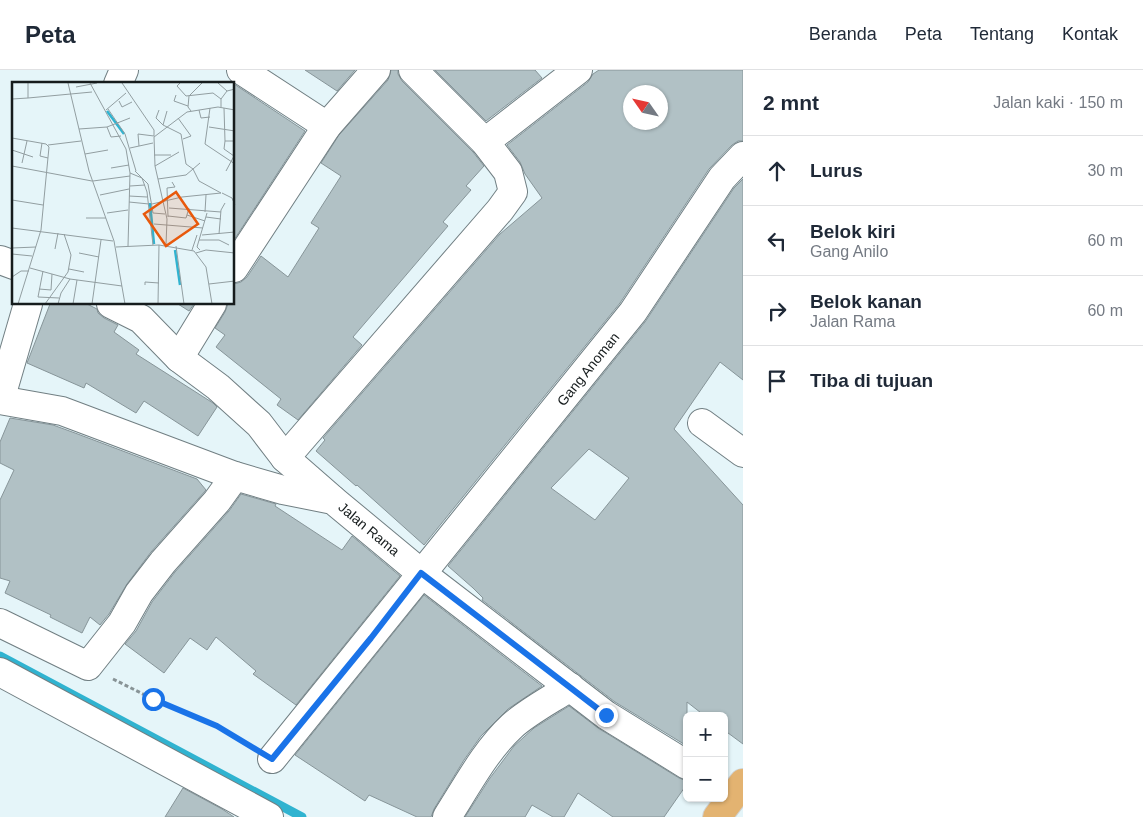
<!DOCTYPE html>
<html lang="id">
<meta charset="utf-8">
<style>
body{margin:0;font-family:Helvetica,sans-serif;background:#f6f6f7;color:#1f2937}
.controls{position:absolute;right:15px;bottom:15px;display:grid;overflow:hidden;border-radius:8px;box-shadow:0 1px 4px #0004}
.controls button{width:45px;height:45px;display:grid;place-items:center;padding:0;border:0;border-bottom:1px solid #e0e1e3;background:#fff;color:#1f2937;font:25px sans-serif}
.compass{position:absolute;left:623px;top:15px;width:45px;height:45px;border-radius:50%;background:#fff;box-shadow:0 1px 4px #0004;rotate:304deg}
.stop{position:absolute;width:15px;height:15px;margin:-11px;border:4px solid #1a73e8;border-radius:50%;background:#fff}
.stop.end{background:#1a73e8;border-color:#fff;box-shadow:0 1px 5px #0008}
.list{margin:0;padding:0;list-style:none}
h2{display:flex;justify-content:space-between;align-items:center;height:65px;margin:0;padding:0 20px;font-size:21px}
h2 small{font-size:16px;font-weight:400;color:#747a83}
.list li{display:grid;grid-template-columns:32px 1fr auto;gap:15px;align-items:center;box-sizing:border-box;height:70px;padding:0 20px;border-top:1px solid #e0e1e3}
.list b{display:block;font-size:19px;white-space:nowrap}
.list p{margin:0;font-size:16px;white-space:nowrap;color:#747a83}
.list em{font-size:16px;font-style:normal;color:#747a83}
.icon{flex:none;width:28px;height:28px;fill:none;stroke:currentColor;stroke-width:2;stroke-linecap:round;stroke-linejoin:round}
.map{position:relative;flex:none;width:743px;height:747px;overflow:hidden}
header{display:flex;align-items:center;gap:30px;box-sizing:border-box;height:70px;padding:0 25px;background:#fff;border-bottom:1px solid #e0e1e3}
header strong{font-size:24px}
nav{display:flex;gap:28px;margin-inline-start:auto;font-size:18px}
main{display:flex}
aside{flex:1;background:#fff}
.map>svg:first-child{display:block}
.lines{fill:none;stroke-linecap:round;stroke-linejoin:round}
.stream{stroke:#30b3d0;stroke-width:9}
.building{fill:#b1c1c5;stroke:#879599;fill-rule:evenodd}
.minor-casing{stroke:#717f83;stroke-width:30}
.major-casing{stroke:#d0d2d2;stroke-width:30}
.path{stroke:#889396;stroke-width:3;stroke-dasharray:4 2.5;stroke-linecap:butt}
.minor{stroke:#fff;stroke-width:28}
.major{stroke:#e3b371;stroke-width:28}
.route{stroke:#1a73e8;stroke-width:6}
.labels{text-anchor:middle;stroke-width:4.5;stroke-linejoin:round;paint-order:stroke}
.street-label{font-size:14px;fill:#161c1d;stroke:#fff}
.inset-river{fill:none;stroke:#30b3d0;stroke-width:2.5}
.inset-road{fill:none;stroke:#929ea1;stroke-width:1}
.view{fill:#e8590c;fill-opacity:0.15;stroke:#e8590c;stroke-width:2.5}
.inset-edge{fill:none;stroke:#161c1d;stroke-width:2.5}
</style>
<header>
<strong>Peta</strong>
<nav><a>Beranda</a><a>Peta</a><a>Tentang</a><a>Kontak</a></nav>
</header>
<main>
<div class="map">
<svg width="743" height="747" viewBox="0 0 743 747">
<rect width="100%" height="100%" fill="#e5f5f9"/>
<g class="lines">
<!-- stream -->
<path class="stream" d="M0,586L302,747"/>
</g>
<!-- building -->
<g class="building">
<path d="M305,0H355L337,21Z"/>
<path d="M391,0H398V4L402,11L473,82L484,96L466,116L471,120L443,152L448,156L353,267L362,275L298,350L277,335L281,329L216,277L225,265L215,258L225,242L228,234H234V214L241,212L247,207L261,186L288,207L319,158L311,153L341,106L321,93L339,65L388,10Z"/>
<path d="M435,0H535L542,8L486,51Z"/>
<path d="M599,0H743V71H738L732,75L709,99L620,233L424,475L357,415L356,416L316,381L325,370L323,368L500,164L542,128L525,104L520,92L507,75L588,12L593,4ZM630,22H660V52H630Z"/>
<path d="M234,14L305,61L234,170Z"/>
<path d="M743,109V310L720,292L674,359L743,435V674L724,660V646H705L687,632V676L615,632L482,530L483,528L473,518L448,496L645,252L734,118ZM589,379L629,408L595,450L551,418Z"/>
<path d="M50,234H87L97,239L98,243L104,248L118,255L114,262L139,280L136,284L213,333L217,337L198,366L144,331L136,343L86,313L84,318L27,293Z"/>
<path d="M178,234H194L189,241Z"/>
<path d="M10,348L53,355L75,363L197,409L206,420L151,482L127,514L109,544L100,555L90,547L82,563L50,547L51,545L5,523L10,511L0,508V430L14,400L0,393V372Z"/>
<path d="M241,424L276,434L275,436L342,480L352,466L400,506L296,635L253,604L256,601L216,567L207,580L190,568L164,603L125,574L136,561L152,532L175,502L229,441Z"/>
<path d="M424,525L542,616L508,639L481,666L464,690L434,739L431,747H417L369,725L365,731L295,685Z"/>
<path d="M569,636L598,658L679,708L687,711V714L664,747H613L578,723L564,747H553L532,735L525,747H465L490,708L514,676L534,658Z"/>
<path d="M183,718L222,739L234,747H165Z"/>
</g>
<g class="lines">
<defs>
<g id="minor">
<path d="M241,0L327,56"/>
<path d="M118,14L124,0"/>
<path d="M485,72L578,0"/>
<path d="M0,190L14,195"/>
<path d="M234,198L327,56L376,0"/>
<path d="M111,234L141,249L179,288L218,317L259,354L285,388L332,429"/>
<path d="M179,288L212,234"/>
<path d="M0,330L62,341L235,406L283,420L333,430L421,503L606,645L687,695"/>
<path d="M0,330L28,234"/>
<path d="M702,353L743,383"/>
<path d="M285,388L500,140L513,122L508,102L485,72L413,0"/>
<path d="M0,553L88,596L122,553L139,523L163,492L217,431L235,406"/>
<path d="M0,602L269,747"/>
<path d="M272,689L633,242L722,108L743,86"/>
<path d="M447,747C467,716 485,681 512,656C527,642 552,629 570,617"/>
</g>
<path id="major" d="M717,747L743,713"/>
</defs>
<!-- minor casing -->
<use href="#minor" class="minor-casing"/>
<!-- major casing -->
<use href="#major" class="major-casing"/>
<!-- path -->
<path class="path" d="M113,609L153,629L217,656L249,675"/>
<!-- minor -->
<use href="#minor" class="minor"/>
<!-- major -->
<use href="#major" class="major"/>
</g>
<g class="lines">
<!-- route -->
<path class="route" d="M153,629L217,656L272,689L371,568L421,503L606,645"/>
</g>
<g class="labels">
<!-- street labels -->
<g class="street-label">
<text transform="translate(588 299) rotate(-51)" y="5">Gang Anoman</text>
<text transform="translate(369 459) rotate(40)" y="5">Jalan Rama</text>
</g>
</g>
<!-- overview -->
<g transform="translate(12 12)">
<rect width="222" height="222" fill="#e5f5f9"/>
<path class="inset-river" d="M95,29L112,52M138,121L142,162M163,168L168,203"/>
<path class="inset-road" d="M56,1L77,89L102,159L113,222M78,1L114,67L118,91L116,164M110,1L142,48V54L126,52L127,64M168,1L165,4L174,14L201,11L209,17M206,1L215,9L223,7M64,5L85,1M164,13L162,19L176,24M16,16L80,10M0,17L16,16V1M107,19L110,25L120,20M209,25V17L215,9M198,26L193,62L223,82M212,26L213,59H223M96,27L113,52L124,89M94,28L114,11M147,28L144,36L151,43M187,28L189,36L198,35M179,29L176,25L177,14L190,1M166,36L179,54L171,57M95,45L99,55L109,54M197,45L223,49M67,47L95,45L118,36M0,56L34,62L37,65L29,148L6,222M213,59L212,67L222,74L214,89M30,61L28,74L36,76M36,63L69,59M118,66L141,61M0,68L21,75M73,72L96,68M142,73H159M10,81L15,59M0,84L80,99M143,84L167,70M99,86L117,83M123,89L136,102L141,131L153,132M118,91L130,96L135,110L141,163M146,97L174,93L188,81M81,99L118,94M118,104L133,103M210,111L220,116L223,123M88,113L117,107M117,114L135,115M0,118L31,123M117,120L137,122M140,122L170,115L209,111L187,99L181,87L174,82L169,52L151,43L155,29M157,126L209,130M193,130L194,113M95,131L116,128M175,133L193,139M156,134L174,136L177,126M156,135L155,106L163,105L160,100M194,135L209,137M74,136H94M142,142L191,146M0,146L101,159M207,152L209,128L213,121M190,153L223,150M187,158H207L217,163M154,163L155,137L143,84L142,55L175,30L206,25L223,28M164,164L172,222M104,165L147,163L182,169L194,185L200,222M0,166L24,165M43,167L46,151M180,168L185,153M188,168L185,165L195,131M67,171L87,175M184,171L194,168L223,171M0,172L20,174M18,186L58,197L110,204M57,187L72,190M31,189L26,215L47,216M0,195L9,189H17M197,202L223,199M133,203V200L147,201M27,207L39,208L40,192M33,222L56,190L59,173L52,152M46,222L49,211L58,197M61,222L65,198M80,222L89,158M146,222L147,163"/>
<path class="view" d="M164,110L186,142L154,164L132,132Z"/>
<rect width="222" height="222" class="inset-edge"/>
</g>
</svg>
<div class="controls">
<button>+</button>
<button>−</button>
</div>
<svg class="compass" viewBox="-18 -18 36 36"><path d="M0-13l5 13h-10z" fill="#e53935"/><path d="M0 13l5-13h-10z" fill="#747a83"/></svg>
<div class="stop" style="left:153px;top:629px"></div>
<div class="stop end" style="left:606px;top:645px"></div>
</div>
<aside>
<h2>2 mnt<small>Jalan kaki · 150 m</small></h2>
<ul class="list">
<li><svg class="icon" aria-label="ahead" viewBox="0 0 24 24"><path d="M12 20V5M6 11l6-6 6 6"/></svg><div><b>Lurus</b></div><em>30 m</em></li>
<li><svg class="icon" aria-label="left" viewBox="0 0 24 24"><path d="M17 20v-9H6M10 6l-5 5 5 5"/></svg><div><b>Belok kiri</b><p>Gang Anilo</p></div><em>60 m</em></li>
<li><svg class="icon" aria-label="right" viewBox="0 0 24 24"><path d="M7 20v-9h11M14 6l5 5-5 5"/></svg><div><b>Belok kanan</b><p>Jalan Rama</p></div><em>60 m</em></li>
<li><svg class="icon" aria-label="arrive" viewBox="0 0 24 24"><path d="M6 21V4h12l-3 4 3 4H6"/></svg><div><b>Tiba di tujuan</b></div></li>
</ul>
</aside>
</main>
